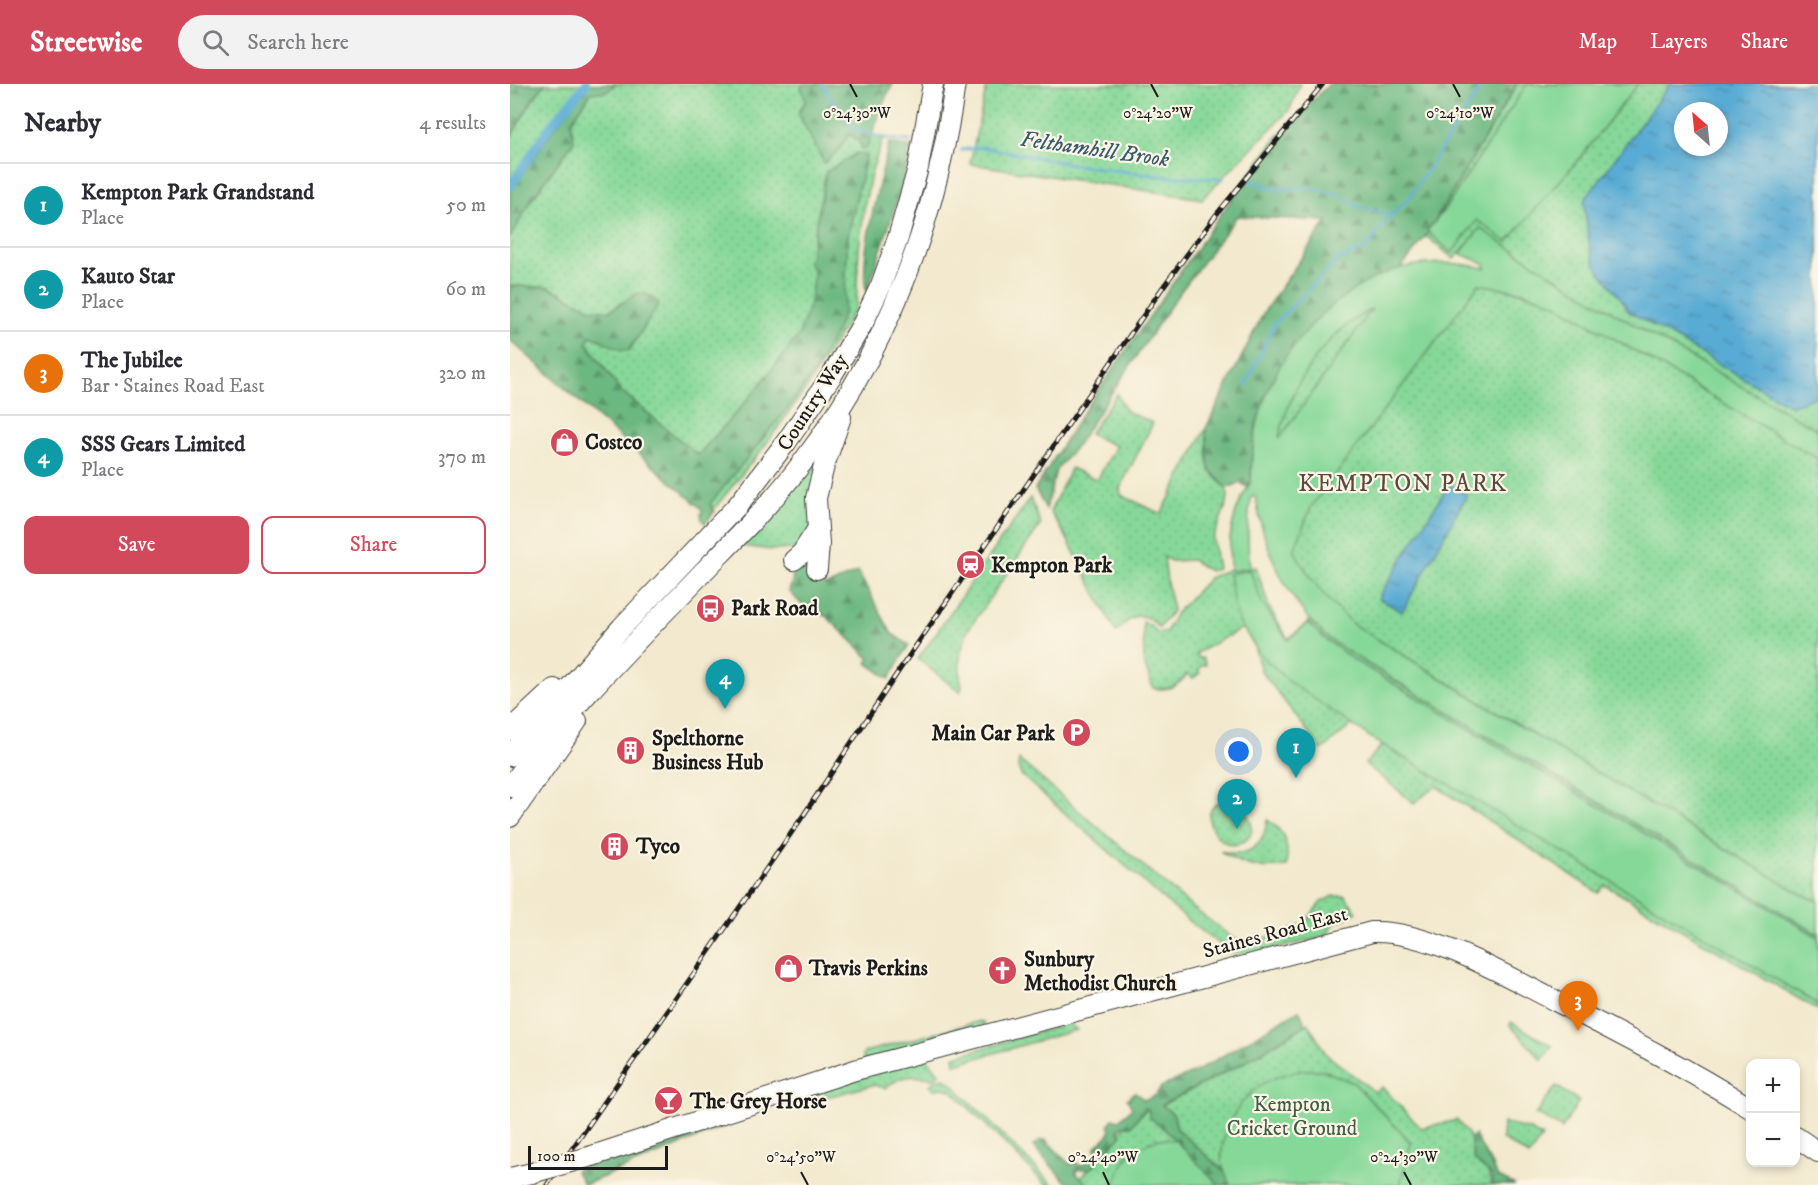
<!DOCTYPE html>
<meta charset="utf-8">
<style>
body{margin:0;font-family:"IM FELL DW Pica",serif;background:#f2f2f3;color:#2b2b33}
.controls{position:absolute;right:18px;bottom:18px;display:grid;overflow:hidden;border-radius:12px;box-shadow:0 3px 9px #0003}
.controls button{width:54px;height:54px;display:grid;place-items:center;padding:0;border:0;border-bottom:2px solid #e1e1e2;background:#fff;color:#2b2b33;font:30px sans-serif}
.compass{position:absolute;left:1164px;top:18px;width:54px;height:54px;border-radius:50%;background:#fff;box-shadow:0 3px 9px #0003;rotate:333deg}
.scale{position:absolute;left:18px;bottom:15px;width:140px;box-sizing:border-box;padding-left:6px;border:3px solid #1c1c1c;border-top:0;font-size:16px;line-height:21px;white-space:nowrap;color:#1c1c1c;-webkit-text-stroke:4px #fcf5e5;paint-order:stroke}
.you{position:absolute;left:729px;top:668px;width:21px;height:21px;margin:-15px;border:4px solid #fff;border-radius:50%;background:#1a73e8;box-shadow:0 0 0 9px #1a73e833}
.badge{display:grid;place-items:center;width:39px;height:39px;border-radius:50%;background:#d1495b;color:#fff;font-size:20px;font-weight:700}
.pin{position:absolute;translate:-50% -50px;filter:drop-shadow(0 2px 3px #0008)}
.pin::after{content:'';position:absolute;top:32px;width:21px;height:18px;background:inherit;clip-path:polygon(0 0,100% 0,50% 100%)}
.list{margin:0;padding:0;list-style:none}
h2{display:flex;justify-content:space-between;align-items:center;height:78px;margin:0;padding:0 24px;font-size:26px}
h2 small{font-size:20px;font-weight:400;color:#7c7c81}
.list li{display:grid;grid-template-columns:39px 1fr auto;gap:18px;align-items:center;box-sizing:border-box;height:84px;padding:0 24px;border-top:2px solid #e1e1e2}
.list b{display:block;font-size:22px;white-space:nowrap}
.list p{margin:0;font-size:20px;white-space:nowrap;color:#7c7c81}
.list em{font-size:20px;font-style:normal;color:#7c7c81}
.actions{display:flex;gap:12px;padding:18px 24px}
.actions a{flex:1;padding:14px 0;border:2px solid #d1495b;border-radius:12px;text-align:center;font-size:21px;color:#d1495b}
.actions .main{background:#d1495b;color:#fff}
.icon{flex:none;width:33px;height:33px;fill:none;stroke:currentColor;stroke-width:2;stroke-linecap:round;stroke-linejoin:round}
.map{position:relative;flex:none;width:1308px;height:1101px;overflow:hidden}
header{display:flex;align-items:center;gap:36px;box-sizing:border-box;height:84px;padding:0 30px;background:#d1495b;color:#fff}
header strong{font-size:28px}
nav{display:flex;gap:33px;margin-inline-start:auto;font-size:21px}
.search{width:420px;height:54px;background:#f2f2f3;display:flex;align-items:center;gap:15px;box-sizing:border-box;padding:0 21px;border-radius:33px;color:#7c7c81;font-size:22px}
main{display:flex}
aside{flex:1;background:#fff}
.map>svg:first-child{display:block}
.green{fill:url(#green-dots);stroke:#517a5a;stroke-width:1.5;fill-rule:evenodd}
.forest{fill:url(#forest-firs);stroke:#446a4e;stroke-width:1.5}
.pitch{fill:#86d899;stroke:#517a5a;stroke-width:1.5;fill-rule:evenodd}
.water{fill:url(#water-ripples);stroke:#3a6478;stroke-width:1.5;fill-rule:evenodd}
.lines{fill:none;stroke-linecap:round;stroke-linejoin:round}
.stream{stroke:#59abd4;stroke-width:3}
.canal{stroke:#59abd4;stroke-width:9}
.highway-casing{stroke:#3c3b37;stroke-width:22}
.highway{stroke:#fff;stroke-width:20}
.rail-casing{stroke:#1c1c1c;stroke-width:5}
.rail{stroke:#fcf5e5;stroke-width:3;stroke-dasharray:9;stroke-linecap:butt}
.highway-bridge-casing{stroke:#3c3b37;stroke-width:22;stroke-linecap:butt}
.highway-bridge{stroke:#fff;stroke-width:20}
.ticks{fill:none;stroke:#1c1c1c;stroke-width:2}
.labels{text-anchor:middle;stroke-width:4.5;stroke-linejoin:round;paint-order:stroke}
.street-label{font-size:21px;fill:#1c1c1c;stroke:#fcf5e5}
.poi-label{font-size:21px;font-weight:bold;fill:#1c1c1c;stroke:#fcf5e5;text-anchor:start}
.park-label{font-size:21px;fill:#415e48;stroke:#fcf5e5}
.water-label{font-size:22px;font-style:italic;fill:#375c6f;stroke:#fcf5e5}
.quarter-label{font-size:24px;letter-spacing:1.5px;fill:#5a493e;stroke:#fcf5e5}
.ticks-label{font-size:15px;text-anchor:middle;fill:#1c1c1c;stroke:#fcf5e5;stroke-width:4.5;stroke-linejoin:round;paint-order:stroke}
</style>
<header>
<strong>Streetwise</strong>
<div class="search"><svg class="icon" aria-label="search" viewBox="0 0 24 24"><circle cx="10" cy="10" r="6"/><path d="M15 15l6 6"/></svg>Search here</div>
<nav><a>Map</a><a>Layers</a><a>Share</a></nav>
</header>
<main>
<aside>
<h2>Nearby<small>4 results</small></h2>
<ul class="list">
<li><span class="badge" style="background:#0f9aa8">1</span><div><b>Kempton Park Grandstand</b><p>Place</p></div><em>50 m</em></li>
<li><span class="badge" style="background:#0f9aa8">2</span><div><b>Kauto Star</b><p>Place</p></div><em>60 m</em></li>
<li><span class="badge" style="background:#e8710a">3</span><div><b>The Jubilee</b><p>Bar · Staines Road East</p></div><em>320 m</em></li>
<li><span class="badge" style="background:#0f9aa8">4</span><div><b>SSS Gears Limited</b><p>Place</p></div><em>370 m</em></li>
</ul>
<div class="actions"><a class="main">Save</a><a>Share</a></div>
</aside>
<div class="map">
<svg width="1308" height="1101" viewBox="0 0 1308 1101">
<defs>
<pattern id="green-dots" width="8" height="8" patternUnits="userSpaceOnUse" patternTransform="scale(1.5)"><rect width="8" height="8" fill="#86d899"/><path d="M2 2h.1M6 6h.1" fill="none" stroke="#73b983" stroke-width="1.8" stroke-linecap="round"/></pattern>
<pattern id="forest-firs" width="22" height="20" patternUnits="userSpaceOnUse" patternTransform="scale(1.5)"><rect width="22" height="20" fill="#6cb881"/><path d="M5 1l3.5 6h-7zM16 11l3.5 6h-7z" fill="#589569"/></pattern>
<pattern id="water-ripples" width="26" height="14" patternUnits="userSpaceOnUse" patternTransform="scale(1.5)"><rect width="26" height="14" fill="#59abd4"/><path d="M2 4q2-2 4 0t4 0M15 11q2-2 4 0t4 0" fill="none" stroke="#498aab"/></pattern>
</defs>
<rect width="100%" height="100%" fill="#fcf5e5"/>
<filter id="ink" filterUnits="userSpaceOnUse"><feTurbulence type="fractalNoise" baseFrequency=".0167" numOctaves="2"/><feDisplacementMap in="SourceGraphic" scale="12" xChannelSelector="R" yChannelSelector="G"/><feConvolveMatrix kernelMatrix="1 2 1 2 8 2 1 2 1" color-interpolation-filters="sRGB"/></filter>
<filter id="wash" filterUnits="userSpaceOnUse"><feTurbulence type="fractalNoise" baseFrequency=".008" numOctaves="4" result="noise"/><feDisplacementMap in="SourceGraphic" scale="24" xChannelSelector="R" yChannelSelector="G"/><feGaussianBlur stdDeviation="1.35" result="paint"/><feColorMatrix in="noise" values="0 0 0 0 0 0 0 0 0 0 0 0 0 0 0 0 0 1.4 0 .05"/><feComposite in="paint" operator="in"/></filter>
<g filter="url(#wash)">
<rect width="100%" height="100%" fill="#f2e9ce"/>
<!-- green -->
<g class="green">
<path d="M35,0H372L350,48L374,53L362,86L355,119L349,164L346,223L302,296L256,360L199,431L0,256V54L23,15Z"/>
<path d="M477,0H790L780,25L692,115L460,80Z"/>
<path d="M1007,0H1308V346C1194,281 1079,218 971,145L944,175L916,152ZM1173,27H1209V63H1173Z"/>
<path d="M949,199C983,200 1012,207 1044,219L1308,375V817L1291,810L1021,649L844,541C818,519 795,494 782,463C778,452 777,438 775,427C772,412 766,397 766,382C764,328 803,264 846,234C854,229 864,222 873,218C897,208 924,205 949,199Z"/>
<path d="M607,310L616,327L643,339L610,404L611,411L651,430L696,344L698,379L700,386L716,404L718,411L717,419L703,454L708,485L699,487L682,476L661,477L654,473L657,499L663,526L649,544C630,523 622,532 606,548L554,449L540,428L561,384L587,396L606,362L579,350Z"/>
<path d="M311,371L301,446L284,465L262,466L232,462Z"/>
<path d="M520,414L531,440L458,546C450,566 447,582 452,603L450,608L408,575Z"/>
<path d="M746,483L759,523L778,555L799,537L852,577L1308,850V926L1095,801L1088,809L926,702L904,719L855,680L874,659L843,640L812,666L751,587L743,558L734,543L687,569L686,572L692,575L693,574L696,581H692L688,587L690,589L683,594L677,590C669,602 657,607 643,604L634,579L633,538L641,542L647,549L656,548L666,529L699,494L720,485L721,487Z"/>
<path d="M509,676L682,823L724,855L743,857L778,848L795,839L811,818L823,812H835L847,828L825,839L816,852L737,872L722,869L681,839L511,691L508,683Z"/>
<path d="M719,716C735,722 753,746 733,758C710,773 678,720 719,716Z"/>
<path d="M757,736C777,748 778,760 777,782C747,786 735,783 710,767C737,774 754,764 757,736Z"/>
<path d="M470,937L474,939L475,944L354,977L353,971L355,968Z"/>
<path d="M1001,938L1042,962L1032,976L1000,941Z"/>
<path d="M559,939L567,946L445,980L444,973L449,971Z"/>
<path d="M798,939L816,970L865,1008L872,1003L911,1044L947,1036L984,1082L978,1088L981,1101H565L616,1041L639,1018L652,1020C701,995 752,971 798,939Z"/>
<path d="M415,972L429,989L425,994C402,992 394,989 375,1004L363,1001L289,1020L288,1014Z"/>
<path d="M434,994L439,997L543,1101H536L441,1006L433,1004L424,1005L420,1001L428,995Z"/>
<path d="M1046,1002L1069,1017L1052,1045L1034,1034L1025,1031Z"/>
<path d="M993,1039L1020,1046L1032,1053L1019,1072L992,1055Z"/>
</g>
<!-- forest -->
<g class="forest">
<path d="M0,0H35L23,15L0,54Z"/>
<path d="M80,0H106L98,7L81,9L61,38L64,57L22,115L0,154V109L42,47Z"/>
<path d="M294,0H383L376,13L358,61L352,66L349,57L339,50L328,67L314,79L288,29L296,16L291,4Z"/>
<path d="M819,0H1007L916,152L890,185L858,198L758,305L746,341L741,376V397L737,403L730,399L716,404L700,386L698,379L696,344L754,228L817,137L727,132L665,215L564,365L546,386L536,425L525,405L570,333L710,131L768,52Z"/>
<path d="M379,59L401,63L390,108L357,208C347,176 371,95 379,59Z"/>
<path d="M347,69L356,72L338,152L334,228L326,248L306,285L281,320L200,420L205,427L195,440L191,433L192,425L0,256V202L39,203L81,225L99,227L128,209L141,212L149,220L119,267C105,267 94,255 80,252L77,259L110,306L188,371L245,307L289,251L300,219L304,187L299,179L316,88Z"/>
<path d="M285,485C298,486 307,493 316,502L348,488L382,550L399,561L379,595L357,579L360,575L316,532L295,524L279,507L283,494L282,490Z"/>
<path d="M789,926L796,941L733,979L652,1021L664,1031L667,1045L729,1101H707C685,1080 665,1051 640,1034L638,1025L635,1026L621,1042H612L608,1046L612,1051L594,1070L586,1068L585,1064L600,1049L599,1040L603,1035L608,1037L622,1024L617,1015L625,1008L634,1016L646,1011L651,1003L689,986Z"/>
<path d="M220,1032L223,1039L74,1101L65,1086Z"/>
<path d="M965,1051L988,1093L1005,1101H983L981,1091L964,1076L960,1055Z"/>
<path d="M531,1056H536L559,1080L567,1079L569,1082L575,1080L577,1074L582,1073L587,1078L582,1084L566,1086L568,1091L579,1101H559L523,1062Z"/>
</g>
<!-- pitch -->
<g class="pitch">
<path d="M1017,0H1128L1069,75L997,158L967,136L942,169L917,147L935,125Z"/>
<path d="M970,144C1079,218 1194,281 1308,346V375L1044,219L1014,208L969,200L801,423L784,466C800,496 818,518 844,541L1021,649L1291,810L1308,817V850L843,571C835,565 825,560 817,553C778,518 753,465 746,414L744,412L741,414C737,437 737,460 740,484L721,487C717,462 720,439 731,416C733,410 740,402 741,396C742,389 741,380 742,373C744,350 749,328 758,306C781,250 844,190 906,181C929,178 953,179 975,184L976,182L974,179L950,170ZM862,225L769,355C770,347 773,340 775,332C790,287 820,247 862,225Z"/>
<path d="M740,486L752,519L778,556L798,539L815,555L844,576L1308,853V920L866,657L781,599L749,569L729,538L724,523L719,490Z"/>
<path d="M793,986H812L844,999L901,1059L890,1101H720C718,1094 713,1086 712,1079C710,1065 715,1050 720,1038C736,1005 757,993 793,986Z"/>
<path d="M648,1055L665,1056L709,1101H605C614,1070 619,1067 648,1055Z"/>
</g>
<!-- water -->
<g class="water">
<path d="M1160,0H1308V312L1281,322L1118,227C1111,210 1096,199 1087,183C1077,164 1077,139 1074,117ZM1173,27H1209V63H1173Z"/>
<path d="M939,400L957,411L892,528L868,514Z"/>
</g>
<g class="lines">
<!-- stream -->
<g class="stream">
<path d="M312,0C322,15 333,39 350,47C359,52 389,57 400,57"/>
<path d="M452,66L472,63L566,81L648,92L713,95"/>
<path d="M738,96L764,105H802L824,109L854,125L882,131"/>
<path d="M736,301L765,239L829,175L855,165L882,131L900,113L973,0"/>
</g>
<!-- canal -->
<path class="canal" d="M0,103L39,44L76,0"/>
</g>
</g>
<g filter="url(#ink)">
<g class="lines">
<defs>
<g id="highway">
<path d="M284,476L292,469L307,446"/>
<path d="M307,485L309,460L306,414L314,382L331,333"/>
<path d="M0,646L44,605"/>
<path d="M0,672L112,543L228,421L277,357L322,291L353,239L371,201L388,154L408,84L423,0"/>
<path d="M0,703C58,625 127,557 194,487C228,452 263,418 292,379C377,267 426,139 445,0"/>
<path d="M0,733L67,637"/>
<path d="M1286,1053L1308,1068"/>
<path d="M82,1072L345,986L862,848C916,846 989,888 1036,912C1106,948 1175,983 1240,1024"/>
<path d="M0,1094L22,1089"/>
</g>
</defs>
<!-- highway casing -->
<use href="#highway" class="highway-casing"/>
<!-- highway -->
<use href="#highway" class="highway"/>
<defs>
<path id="rail" d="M37,1101L293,732L390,585L653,203L706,131L813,0"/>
</defs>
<!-- rail casing -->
<use href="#rail" class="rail-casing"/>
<!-- rail -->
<use href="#rail" class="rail"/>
<defs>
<path id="highway-bridge" d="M22,1089L82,1072"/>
</defs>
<!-- highway-bridge casing -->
<use href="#highway-bridge" class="highway-bridge-casing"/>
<!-- highway-bridge -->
<use href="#highway-bridge" class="highway-bridge"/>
</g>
</g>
<!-- ticks -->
<path class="ticks" d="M340,0L347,13M641,0L648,13M943,0L950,13M291,1088L298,1101M593,1088L599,1101M894,1088L901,1101"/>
<!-- icons -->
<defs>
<symbol id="shop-disc" viewBox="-11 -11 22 22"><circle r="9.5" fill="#d1495b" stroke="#fcf5e5"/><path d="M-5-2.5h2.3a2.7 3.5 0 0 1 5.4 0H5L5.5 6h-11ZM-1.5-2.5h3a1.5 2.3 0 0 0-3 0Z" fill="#fff"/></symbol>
<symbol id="station-disc" viewBox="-11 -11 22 22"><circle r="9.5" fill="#d1495b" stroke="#fcf5e5"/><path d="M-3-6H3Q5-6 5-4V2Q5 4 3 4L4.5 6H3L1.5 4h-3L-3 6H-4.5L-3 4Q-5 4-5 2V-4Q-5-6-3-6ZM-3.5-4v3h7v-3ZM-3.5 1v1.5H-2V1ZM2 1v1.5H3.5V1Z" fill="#fff"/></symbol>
<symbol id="bus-disc" viewBox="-11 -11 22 22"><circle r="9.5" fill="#d1495b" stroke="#fcf5e5"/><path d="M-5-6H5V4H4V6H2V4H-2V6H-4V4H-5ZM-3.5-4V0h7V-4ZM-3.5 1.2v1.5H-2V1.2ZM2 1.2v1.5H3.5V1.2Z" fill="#fff"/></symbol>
<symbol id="parking-disc" viewBox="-11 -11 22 22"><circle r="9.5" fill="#d1495b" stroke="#fcf5e5"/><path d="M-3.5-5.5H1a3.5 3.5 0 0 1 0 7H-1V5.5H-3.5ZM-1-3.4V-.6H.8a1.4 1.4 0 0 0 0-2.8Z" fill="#fff"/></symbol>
<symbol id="building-disc" viewBox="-11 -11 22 22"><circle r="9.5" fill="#d1495b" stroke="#fcf5e5"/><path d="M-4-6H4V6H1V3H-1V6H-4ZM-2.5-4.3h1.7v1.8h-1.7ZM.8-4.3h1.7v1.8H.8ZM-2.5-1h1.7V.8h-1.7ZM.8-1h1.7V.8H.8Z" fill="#fff"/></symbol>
<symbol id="church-disc" viewBox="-11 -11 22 22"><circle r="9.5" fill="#d1495b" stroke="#fcf5e5"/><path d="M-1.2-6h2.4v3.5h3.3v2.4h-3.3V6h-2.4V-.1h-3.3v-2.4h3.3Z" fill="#fff"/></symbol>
<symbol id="bar-disc" viewBox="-11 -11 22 22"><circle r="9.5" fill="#d1495b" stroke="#fcf5e5"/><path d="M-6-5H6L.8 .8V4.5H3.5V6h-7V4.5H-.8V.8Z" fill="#fff"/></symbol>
</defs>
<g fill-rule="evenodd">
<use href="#shop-disc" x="38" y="342" width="33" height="33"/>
<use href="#station-disc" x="444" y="464" width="33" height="33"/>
<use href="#bus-disc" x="184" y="508" width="33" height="33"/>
<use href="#parking-disc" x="550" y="632" width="33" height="33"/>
<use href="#building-disc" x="104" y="650" width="33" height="33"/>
<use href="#building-disc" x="88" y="746" width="33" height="33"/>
<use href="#shop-disc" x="262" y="868" width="33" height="33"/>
<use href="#church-disc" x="476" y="870" width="33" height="33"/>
<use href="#bar-disc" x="142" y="1000" width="33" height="33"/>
</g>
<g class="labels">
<!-- street labels -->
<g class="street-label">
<text transform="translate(302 318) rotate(-57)" y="7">Country Way</text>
<text transform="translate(765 848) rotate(-15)" y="7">Staines Road East</text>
</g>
<!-- poi labels -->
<g class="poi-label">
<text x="75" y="365">Costco</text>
<text x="481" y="488">Kempton Park</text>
<text x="221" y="531">Park Road</text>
<text x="545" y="656" text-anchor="end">Main Car Park</text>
<text x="142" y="661">Spelthorne<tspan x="142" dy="24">Business Hub</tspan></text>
<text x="126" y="769">Tyco</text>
<text x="514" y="882">Sunbury<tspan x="514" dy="24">Methodist Church</tspan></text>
<text x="299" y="891">Travis Perkins</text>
<text x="180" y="1024">The Grey Horse</text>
</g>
<!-- park labels -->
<g class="park-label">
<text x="782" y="1027">Kempton<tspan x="782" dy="24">Cricket Ground</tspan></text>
</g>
<!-- water labels -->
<g class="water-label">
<text transform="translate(585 64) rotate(8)" y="8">Felthamhill Brook</text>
</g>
<!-- quarter labels -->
<g class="quarter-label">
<text x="893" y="407">KEMPTON PARK</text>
</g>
</g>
<g class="ticks-label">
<text x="347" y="34">0°24'30"W</text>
<text x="648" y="34">0°24'20"W</text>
<text x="950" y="34">0°24'10"W</text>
<text x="291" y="1078">0°24'50"W</text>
<text x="593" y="1078">0°24'40"W</text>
<text x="894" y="1078">0°24'30"W</text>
</g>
</svg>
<div class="controls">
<button>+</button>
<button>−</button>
</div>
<svg class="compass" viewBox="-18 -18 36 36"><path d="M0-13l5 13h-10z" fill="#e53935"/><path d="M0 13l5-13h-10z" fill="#7c7c81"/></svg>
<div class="scale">100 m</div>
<div class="you"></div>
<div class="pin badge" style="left:786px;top:694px;background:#0f9aa8">1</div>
<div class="pin badge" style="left:727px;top:745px;background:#0f9aa8">2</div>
<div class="pin badge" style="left:1068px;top:947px;background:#e8710a">3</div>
<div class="pin badge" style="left:215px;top:625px;background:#0f9aa8">4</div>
</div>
</main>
